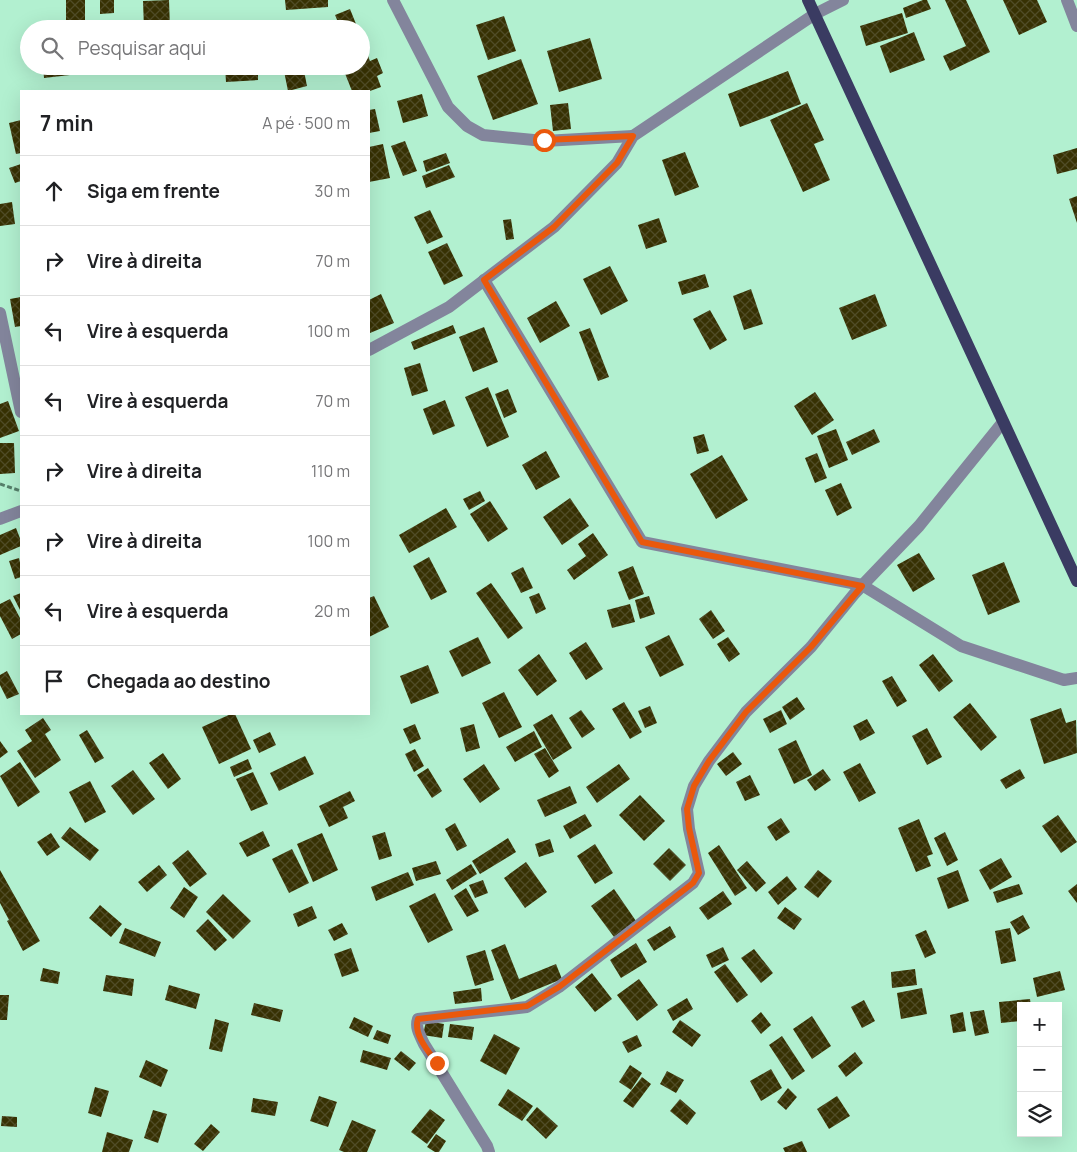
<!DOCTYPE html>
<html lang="pt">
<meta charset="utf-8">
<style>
body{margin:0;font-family:Manrope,sans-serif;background:#f6f6f6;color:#202124}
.controls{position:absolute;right:15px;bottom:15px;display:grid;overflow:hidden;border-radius:0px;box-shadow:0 5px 20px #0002}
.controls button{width:45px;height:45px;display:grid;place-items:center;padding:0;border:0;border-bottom:1px solid #e0e0e0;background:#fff;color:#202124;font:25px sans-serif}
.stop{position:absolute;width:15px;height:15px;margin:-11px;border:4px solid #ea580c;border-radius:50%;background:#fff}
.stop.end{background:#ea580c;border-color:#fff;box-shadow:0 1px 5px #0008}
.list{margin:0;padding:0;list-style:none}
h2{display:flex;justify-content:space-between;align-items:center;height:65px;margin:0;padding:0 20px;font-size:21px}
h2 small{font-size:16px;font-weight:400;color:#757577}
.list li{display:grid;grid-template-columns:32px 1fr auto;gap:15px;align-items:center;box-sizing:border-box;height:70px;padding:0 20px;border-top:1px solid #e0e0e0}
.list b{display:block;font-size:19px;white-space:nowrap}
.list em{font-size:16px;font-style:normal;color:#757577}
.icon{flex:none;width:28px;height:28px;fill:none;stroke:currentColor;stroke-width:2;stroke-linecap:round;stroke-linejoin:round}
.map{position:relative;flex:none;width:1077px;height:1152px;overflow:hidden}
.search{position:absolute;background:#fff;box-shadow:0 5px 20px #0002;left:20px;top:20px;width:350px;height:55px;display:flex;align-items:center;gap:12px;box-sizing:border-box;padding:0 18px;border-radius:28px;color:#757577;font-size:19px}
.panel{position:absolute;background:#fff;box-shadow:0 5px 20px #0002;left:20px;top:90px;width:350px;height:625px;border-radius:0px}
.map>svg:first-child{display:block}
.building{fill:url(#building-cross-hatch)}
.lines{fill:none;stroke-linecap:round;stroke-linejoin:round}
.path{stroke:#56806b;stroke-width:3;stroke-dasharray:5 2.5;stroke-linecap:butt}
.minor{stroke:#83859c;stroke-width:12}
.major{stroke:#3a3b62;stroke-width:12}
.route{stroke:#ea580c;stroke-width:6}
</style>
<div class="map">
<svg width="1077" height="1152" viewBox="0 0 1077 1152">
<defs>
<pattern id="building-cross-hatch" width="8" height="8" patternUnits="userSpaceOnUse" patternTransform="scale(1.25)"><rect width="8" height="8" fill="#373103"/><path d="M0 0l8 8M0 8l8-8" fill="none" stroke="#504c27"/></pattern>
</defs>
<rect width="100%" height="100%" fill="#b2f0d0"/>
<!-- building -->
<g class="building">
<path d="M66,0H85V26L66,25Z"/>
<path d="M100,0H114V13L100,14Z"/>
<path d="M169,0L170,29H144L143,1Z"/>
<path d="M285,0H328V7L286,10Z"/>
<path d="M923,0H927L931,9L906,18L903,8Z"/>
<path d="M945,0H966L990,52L950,71L943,56L966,46Z"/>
<path d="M1003,0H1037L1047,22L1019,35Z"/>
<path d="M350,9L358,29H341L335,15Z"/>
<path d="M902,13L908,33L866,46L860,26Z"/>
<path d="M504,16L516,51L488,60L476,25Z"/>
<path d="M914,32L925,60L890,73L880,46Z"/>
<path d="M361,38L370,61L377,58L383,73L377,76L381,87L370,91H352L342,66H361Z"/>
<path d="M590,38L602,79L559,92L547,51Z"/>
<path d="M521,59L538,104L493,120L477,76Z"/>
<path d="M43,66H69L70,75L44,78Z"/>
<path d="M225,66H258V80L226,82Z"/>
<path d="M283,66H303L307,86L288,91Z"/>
<path d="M788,71L801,104L740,127L728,94Z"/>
<path d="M422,94L428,116L403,123L397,101Z"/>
<path d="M568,103L571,129L553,131L550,105Z"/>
<path d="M807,103L824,140L814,144L830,180L803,192L770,120Z"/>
<path d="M375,109L380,131L369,133V110Z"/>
<path d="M21,120V153L16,154L9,123Z"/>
<path d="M405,141L417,171L403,176L391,146Z"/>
<path d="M383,144L390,178L369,182V147Z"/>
<path d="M1077,148V169L1057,174L1053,155Z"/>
<path d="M685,152L699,187L675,196L662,160Z"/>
<path d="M446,153L450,163L426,172L423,161Z"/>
<path d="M21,164V181L15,183L9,168Z"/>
<path d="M449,165L455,177L426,188L422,176Z"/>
<path d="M1077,196V223L1069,199Z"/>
<path d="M12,202L15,224L0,226V204Z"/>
<path d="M430,210L443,237L427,244L414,217Z"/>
<path d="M659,218L667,242L646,249L638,225Z"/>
<path d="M511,219L514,239L506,240L503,220Z"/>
<path d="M447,243L463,276L444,285L428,252Z"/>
<path d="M610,266L628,301L601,315L583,279Z"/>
<path d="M705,274L709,287L682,295L678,282Z"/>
<path d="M751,289L763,324L744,330L733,296Z"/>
<path d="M381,294L394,323L370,333L369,300Z"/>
<path d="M875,294L887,326L852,340L839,308Z"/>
<path d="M21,297V326L15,327L10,299Z"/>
<path d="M556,301L570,326L540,343L527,318Z"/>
<path d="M710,310L727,340L710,350L693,319Z"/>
<path d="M453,325L456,333L414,350L411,342Z"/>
<path d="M484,327L498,362L473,372L459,337Z"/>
<path d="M590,328L609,377L598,381L579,332Z"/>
<path d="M420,363L428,391L412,396L404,368Z"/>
<path d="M488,387L509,437L487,447L465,397Z"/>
<path d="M508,389L517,412L504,418L495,394Z"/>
<path d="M815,392L834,420L812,435L794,406Z"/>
<path d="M445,400L455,426L433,435L423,409Z"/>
<path d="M8,401L19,431L0,438V404Z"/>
<path d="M836,429L848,460L829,468L817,436Z"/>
<path d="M874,429L880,442L852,455L846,442Z"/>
<path d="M704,434L709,451L697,454L693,437Z"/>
<path d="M0,443H14L15,473L0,474Z"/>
<path d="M546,451L560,477L536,490L522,465Z"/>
<path d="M817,453L827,478L815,483L805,458Z"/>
<path d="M722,455L748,500L716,519L690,474Z"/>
<path d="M841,483L852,508L837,516L825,490Z"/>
<path d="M480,491L485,501L469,510L463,499Z"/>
<path d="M570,498L589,526L562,545L543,517Z"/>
<path d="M490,501L508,529L488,542L470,514Z"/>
<path d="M446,508L457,527L409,553L399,535Z"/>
<path d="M16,528L21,541V546L0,555V535Z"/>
<path d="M593,533L608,555L574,580L567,570L586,556L578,544Z"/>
<path d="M919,553L935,579L913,592L897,565Z"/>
<path d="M429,557L447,592L431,600L413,566Z"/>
<path d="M19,558L21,567V577L15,579L9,561Z"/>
<path d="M1004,562L1020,602L988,615L972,575Z"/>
<path d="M633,566L644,594L629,600L618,572Z"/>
<path d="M523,567L533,588L521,593L511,573Z"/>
<path d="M491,583L523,628L508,639L476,593Z"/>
<path d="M21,593V612L13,596Z"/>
<path d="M539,593L546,609L536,614L529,597Z"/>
<path d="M374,596L389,627L369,637V598Z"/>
<path d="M649,596L655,614L640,619L635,600Z"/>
<path d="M10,599L21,620V634L12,639L0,616V604Z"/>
<path d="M630,604L635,622L612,628L607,610Z"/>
<path d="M711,610L725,631L713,639L699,619Z"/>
<path d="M669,635L684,665L660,677L645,647Z"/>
<path d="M478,637L491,663L462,677L449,651Z"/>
<path d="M728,637L740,654L729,662L717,644Z"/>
<path d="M586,642L603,669L586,680L569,653Z"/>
<path d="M539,654L557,681L537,696L518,670Z"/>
<path d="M933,654L953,681L939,692L919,665Z"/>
<path d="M428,665L439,693L411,704L400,676Z"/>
<path d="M7,671L19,694L7,699L0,685V675Z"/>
<path d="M892,676L907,701L897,707L882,681Z"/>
<path d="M504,692L522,727L499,738L482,703Z"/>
<path d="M797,697L805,709L790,720L782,707Z"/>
<path d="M624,702L642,732L630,739L612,709Z"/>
<path d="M970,703L997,737L981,751L953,717Z"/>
<path d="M650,706L657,723L645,728L638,711Z"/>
<path d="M1061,708L1066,723L1076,720L1077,753L1044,764L1030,719Z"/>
<path d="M581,710L595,729L582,738L569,718Z"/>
<path d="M781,710L787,724L770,733L763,719Z"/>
<path d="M231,714H235L251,749L219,764L202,727Z"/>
<path d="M552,714L572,748L553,760L533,725Z"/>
<path d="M43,718L51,730L45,734L61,760L35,778L17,751L32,741L25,730Z"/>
<path d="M867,719L875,733L860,741L853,726Z"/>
<path d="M415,724L421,739L410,744L403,729Z"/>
<path d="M474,724L480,748L466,752L460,728Z"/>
<path d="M927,728L942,757L927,765L912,736Z"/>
<path d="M87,730L104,758L95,763L79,735Z"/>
<path d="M534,731L542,747L515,762L506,747Z"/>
<path d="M270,732L276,745L259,753L253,740Z"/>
<path d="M796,740L812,775L794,784L778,749Z"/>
<path d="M0,741L8,752L0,758Z"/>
<path d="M545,748L559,771L549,778L534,754Z"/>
<path d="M415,749L424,766L414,772L405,754Z"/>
<path d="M733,752L742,764L726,776L717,764Z"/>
<path d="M163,753L181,779L168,789L149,763Z"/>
<path d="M305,756L314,774L279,791L270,773Z"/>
<path d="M248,759L252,769L234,777L230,767Z"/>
<path d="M20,762L40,792L18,807L0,776Z"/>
<path d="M860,763L876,793L859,802L843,772Z"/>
<path d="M484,764L500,789L480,803L463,779Z"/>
<path d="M619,764L630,779L597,803L586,787Z"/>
<path d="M428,768L442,791L432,798L417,775Z"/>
<path d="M823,769L831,780L815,791L807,780Z"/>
<path d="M1020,769L1025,778L1006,789L1000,780Z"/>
<path d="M133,770L155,799L133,815L111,786Z"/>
<path d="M253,772L268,804L251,811L236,779Z"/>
<path d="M750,775L760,795L745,801L736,782Z"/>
<path d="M90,781L106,812L85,823L69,792Z"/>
<path d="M570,786L577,803L545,817L537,800Z"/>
<path d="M350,791L355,801L343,807L348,818L329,827L319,806Z"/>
<path d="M640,795L665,821L644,841L619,815Z"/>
<path d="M585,814L592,826L570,839L563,826Z"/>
<path d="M1058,815L1077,842L1061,853L1042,826Z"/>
<path d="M781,818L790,832L776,841L767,827Z"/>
<path d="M919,819L933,854L927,856L931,866L916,872L898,828Z"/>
<path d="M455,823L467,846L457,851L445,829Z"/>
<path d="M70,827L99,850L90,861L61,838Z"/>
<path d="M263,831L270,846L247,857L239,843Z"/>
<path d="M385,832L392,856L379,860L372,836Z"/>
<path d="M945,832L958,860L947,866L934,838Z"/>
<path d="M51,833L60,847L47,856L37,842Z"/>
<path d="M322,833L338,870L313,882L297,844Z"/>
<path d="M508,838L516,852L480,874L472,861Z"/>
<path d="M550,839L554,852L539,857L535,844Z"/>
<path d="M595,844L613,873L595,884L577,856Z"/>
<path d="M719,845L747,888L735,896L708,853Z"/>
<path d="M669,848L686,865L670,881L653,864Z"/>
<path d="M292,849L309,883L289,893L272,859Z"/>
<path d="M188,850L207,874L190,887L172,863Z"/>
<path d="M1001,858L1012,877L990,890L979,870Z"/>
<path d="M436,861L441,874L416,881L412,868Z"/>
<path d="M747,861L766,883L756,892L737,870Z"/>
<path d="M526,862L547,892L525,908L504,878Z"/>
<path d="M471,864L477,874L452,890L446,880Z"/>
<path d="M159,865L167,875L147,892L138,882Z"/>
<path d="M0,870L40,941L23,951L7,921L9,920L0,903Z"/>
<path d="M818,870L832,881L818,898L804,887Z"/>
<path d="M958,870L969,901L948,909L937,878Z"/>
<path d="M408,872L414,885L376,901L371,887Z"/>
<path d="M787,876L797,889L778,905L768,892Z"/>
<path d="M483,880L488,893L475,898L469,885Z"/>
<path d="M1019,884L1023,894L997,903L993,892Z"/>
<path d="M1077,884V903L1068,891Z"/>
<path d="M184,887L198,897L184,918L170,908Z"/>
<path d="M466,888L479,911L467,917L454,896Z"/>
<path d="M614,889L636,921L614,937L591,906Z"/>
<path d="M723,891L732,904L708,920L699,908Z"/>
<path d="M435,893L453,930L428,943L409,906Z"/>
<path d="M223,894L251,921L233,939L206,912Z"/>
<path d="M100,905L122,924L111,937L89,918Z"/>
<path d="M312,906L317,918L298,927L293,914Z"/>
<path d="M785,907L802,919L794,930L777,918Z"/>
<path d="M1023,915L1030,928L1018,935L1010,922Z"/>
<path d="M208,919L227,940L215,951L196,931Z"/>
<path d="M342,923L348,934L334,941L328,930Z"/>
<path d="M670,926L676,937L654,951L647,940Z"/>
<path d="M125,928L161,942L155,957L119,943Z"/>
<path d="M1010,928L1016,961L1001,964L995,931Z"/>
<path d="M926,930L936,953L925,958L915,935Z"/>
<path d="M636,943L647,962L621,978L610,960Z"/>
<path d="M505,944L519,979L556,964L562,979L511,1000L491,950Z"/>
<path d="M723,947L729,960L712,968L706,955Z"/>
<path d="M351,948L359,971L342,977L334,954Z"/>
<path d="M754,949L773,973L761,983L741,958Z"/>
<path d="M485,950L494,980L475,986L466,956Z"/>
<path d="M725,964L748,995L737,1003L714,972Z"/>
<path d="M43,968L60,972L58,984L40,981Z"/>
<path d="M915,969L917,985L892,988L891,972Z"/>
<path d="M1060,971L1065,990L1037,997L1033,978Z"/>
<path d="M592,973L612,999L595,1012L575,987Z"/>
<path d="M106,975L134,979L132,996L103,991Z"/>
<path d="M639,979L658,1005L637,1021L617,995Z"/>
<path d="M169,985L200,994L196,1009L165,1000Z"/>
<path d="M481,988L482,1001L455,1004L453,992Z"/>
<path d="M922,988L927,1014L901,1019L897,993Z"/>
<path d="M0,995H9L7,1020H0Z"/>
<path d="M687,998L693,1009L673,1021L667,1010Z"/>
<path d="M1030,999L1031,1006H1021V1021L1001,1023L999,1002Z"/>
<path d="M864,1000L875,1021L862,1028L851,1007Z"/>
<path d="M254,1003L283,1010L280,1022L251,1015Z"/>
<path d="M984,1010L989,1033L975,1036L970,1012Z"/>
<path d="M761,1012L771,1025L761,1034L751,1021Z"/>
<path d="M963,1012L966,1031L953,1033L950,1015Z"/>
<path d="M812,1016L831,1046L812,1059L793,1029Z"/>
<path d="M354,1017L373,1026L368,1037L349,1028Z"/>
<path d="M215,1019L229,1023L222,1052L209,1049Z"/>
<path d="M680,1020L701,1035L692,1047L672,1032Z"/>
<path d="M426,1021L444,1024L442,1038L423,1035Z"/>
<path d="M450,1024L474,1027L472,1040L448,1037Z"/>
<path d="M377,1030L391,1035L388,1044L373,1039Z"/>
<path d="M494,1034L520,1048L506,1075L480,1061Z"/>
<path d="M637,1035L642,1046L628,1053L622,1042Z"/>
<path d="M782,1036L805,1071L792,1080L769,1045Z"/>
<path d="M363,1050L391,1058L387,1070L360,1062Z"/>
<path d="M401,1051L416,1063L409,1071L394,1059Z"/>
<path d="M855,1052L863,1063L846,1077L838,1066Z"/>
<path d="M146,1060L168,1070L161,1087L139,1077Z"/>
<path d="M630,1065L642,1073L631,1090L619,1082Z"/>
<path d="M771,1069L782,1088L761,1101L750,1081Z"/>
<path d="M667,1071L684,1080L676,1093L660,1084Z"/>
<path d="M642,1077L651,1084L633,1108L623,1101Z"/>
<path d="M95,1087L109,1091L101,1117L88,1113Z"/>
<path d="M788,1088L797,1097L786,1110L777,1102Z"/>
<path d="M508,1089L533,1106L522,1121L498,1105Z"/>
<path d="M319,1096L337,1102L328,1127L310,1121Z"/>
<path d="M837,1096L850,1116L829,1129L817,1109Z"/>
<path d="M253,1098L278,1102L275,1116L251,1112Z"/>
<path d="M680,1099L696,1113L687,1125L670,1111Z"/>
<path d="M537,1107L558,1126L546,1139L526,1120Z"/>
<path d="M430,1109L445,1120L427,1144L411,1132Z"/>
<path d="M153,1110L167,1114L158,1143L144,1138Z"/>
<path d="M2,1116L17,1117V1127L1,1126Z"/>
<path d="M352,1120L376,1130L367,1152H344L339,1150Z"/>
<path d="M211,1124L220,1132L203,1151L194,1144Z"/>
<path d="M107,1132L133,1140L129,1152H102Z"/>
<path d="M436,1134L446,1141L439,1152H435L427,1147Z"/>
<path d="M802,1141L807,1152H785L783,1148Z"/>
</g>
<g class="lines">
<!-- path -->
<path class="path" d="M0,484L21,491"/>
<!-- minor -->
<g class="minor">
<path d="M393,0L448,107L467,126L483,135L544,141L633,136"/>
<path d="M1067,0L1077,26"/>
<path d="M484,280L642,542L862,585L961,646L1064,680L1077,678"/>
<path d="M0,313L21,412"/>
<path d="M369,350L449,307L554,227L617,163L633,136L815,14L843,0"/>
<path d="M0,519L21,511"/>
<path d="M489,1152L487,1146L424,1044C420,1035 415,1028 418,1019L527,1007L559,987L693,883L699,873L689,829L687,809L694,786L709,761L746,712L811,647L855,593L919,526L1003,422"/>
</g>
<!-- major -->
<path class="major" d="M808,0L1077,581"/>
</g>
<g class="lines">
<!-- route -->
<path class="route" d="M437,1063C428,1051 413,1034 418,1019L527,1006L559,987L693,883L699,873L689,828L687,809L694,786L709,761L746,712L811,647L862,586L642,542L484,280L554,227L617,163L633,136L544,140"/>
</g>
</svg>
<div class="controls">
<button>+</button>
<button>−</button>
<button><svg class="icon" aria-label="layers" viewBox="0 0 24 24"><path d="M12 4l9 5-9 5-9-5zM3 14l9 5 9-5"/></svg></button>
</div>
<div class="stop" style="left:544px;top:140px"></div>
<div class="stop end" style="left:437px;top:1063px"></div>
<div class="search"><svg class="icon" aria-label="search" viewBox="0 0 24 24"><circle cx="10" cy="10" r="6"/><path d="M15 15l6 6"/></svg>Pesquisar aqui</div>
<section class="panel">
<h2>7 min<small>A pé · 500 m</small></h2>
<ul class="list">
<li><svg class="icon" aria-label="ahead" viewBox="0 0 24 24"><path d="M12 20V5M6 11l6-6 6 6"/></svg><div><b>Siga em frente</b></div><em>30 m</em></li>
<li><svg class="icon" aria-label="right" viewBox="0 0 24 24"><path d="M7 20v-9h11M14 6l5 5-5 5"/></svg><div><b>Vire à direita</b></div><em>70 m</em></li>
<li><svg class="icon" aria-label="left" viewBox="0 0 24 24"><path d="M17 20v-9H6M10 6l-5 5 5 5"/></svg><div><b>Vire à esquerda</b></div><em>100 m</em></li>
<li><svg class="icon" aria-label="left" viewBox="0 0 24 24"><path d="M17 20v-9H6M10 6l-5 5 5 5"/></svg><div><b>Vire à esquerda</b></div><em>70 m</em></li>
<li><svg class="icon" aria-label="right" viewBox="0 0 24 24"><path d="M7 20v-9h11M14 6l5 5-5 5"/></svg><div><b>Vire à direita</b></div><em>110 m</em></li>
<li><svg class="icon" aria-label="right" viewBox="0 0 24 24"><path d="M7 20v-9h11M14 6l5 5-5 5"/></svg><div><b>Vire à direita</b></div><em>100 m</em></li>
<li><svg class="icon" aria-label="left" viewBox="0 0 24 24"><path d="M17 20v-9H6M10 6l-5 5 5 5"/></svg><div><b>Vire à esquerda</b></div><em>20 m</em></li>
<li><svg class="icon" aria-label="arrive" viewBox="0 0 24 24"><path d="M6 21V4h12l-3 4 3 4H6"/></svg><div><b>Chegada ao destino</b></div></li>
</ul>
</section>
</div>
